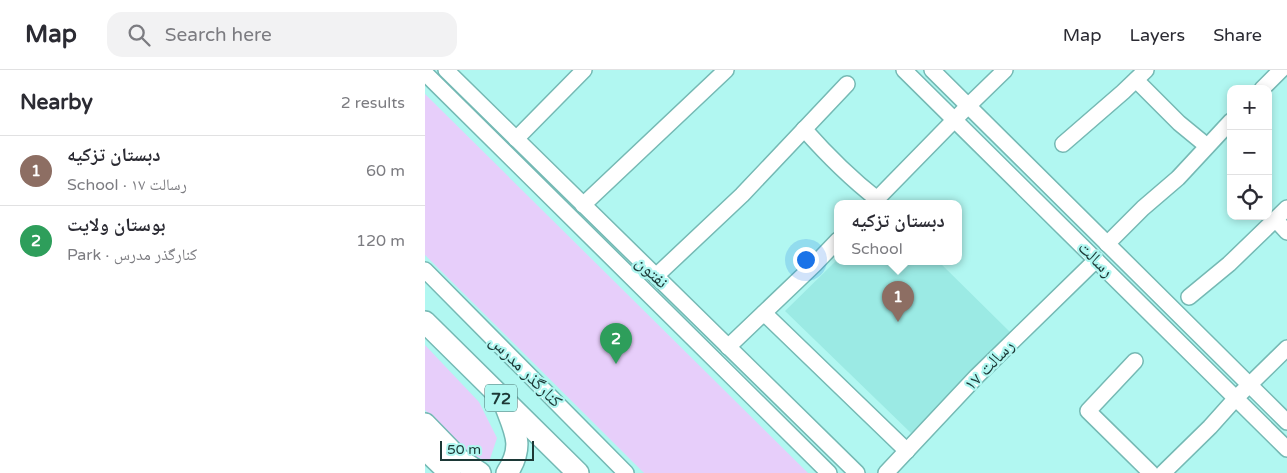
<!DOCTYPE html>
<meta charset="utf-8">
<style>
body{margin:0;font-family:"Varela Round","Noto Naskh Arabic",sans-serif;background:#f2f2f3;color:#2b2b33}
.controls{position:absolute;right:15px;top:15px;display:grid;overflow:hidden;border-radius:10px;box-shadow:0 2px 8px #0003}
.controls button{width:45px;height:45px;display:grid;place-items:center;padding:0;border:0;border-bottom:1px solid #e1e1e2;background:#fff;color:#2b2b33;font:25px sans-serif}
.scale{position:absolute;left:15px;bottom:12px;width:94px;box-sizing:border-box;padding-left:5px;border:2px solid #1c3836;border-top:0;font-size:14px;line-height:18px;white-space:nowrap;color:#1c3836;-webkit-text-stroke:4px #b1f7f1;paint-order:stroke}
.you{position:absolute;left:380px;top:189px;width:18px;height:18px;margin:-12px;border:4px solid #fff;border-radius:50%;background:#1a73e8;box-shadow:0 0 0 8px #1a73e833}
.badge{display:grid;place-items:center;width:32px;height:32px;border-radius:50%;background:#7c3aed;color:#fff;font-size:16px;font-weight:700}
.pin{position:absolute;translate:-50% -41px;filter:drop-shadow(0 1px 2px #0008)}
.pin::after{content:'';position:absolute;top:26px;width:18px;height:15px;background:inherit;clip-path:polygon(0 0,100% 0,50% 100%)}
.popup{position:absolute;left:409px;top:130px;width:128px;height:65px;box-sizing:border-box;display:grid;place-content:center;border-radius:10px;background:#fff;filter:drop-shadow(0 1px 4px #0005);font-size:16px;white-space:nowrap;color:#7c7c81}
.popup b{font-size:19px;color:#2b2b33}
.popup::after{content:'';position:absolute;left:50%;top:100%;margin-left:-10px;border:10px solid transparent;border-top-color:#fff}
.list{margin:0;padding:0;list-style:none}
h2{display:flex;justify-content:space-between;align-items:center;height:65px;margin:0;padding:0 20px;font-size:21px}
h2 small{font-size:16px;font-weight:400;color:#7c7c81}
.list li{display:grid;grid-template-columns:32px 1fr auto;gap:15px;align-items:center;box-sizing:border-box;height:70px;padding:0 20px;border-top:1px solid #e1e1e2}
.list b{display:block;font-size:19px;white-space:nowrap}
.list p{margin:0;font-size:16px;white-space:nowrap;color:#7c7c81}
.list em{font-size:16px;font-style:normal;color:#7c7c81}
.icon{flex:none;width:28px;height:28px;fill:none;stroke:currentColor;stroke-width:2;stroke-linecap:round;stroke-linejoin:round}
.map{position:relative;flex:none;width:862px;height:403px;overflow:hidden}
header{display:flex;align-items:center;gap:30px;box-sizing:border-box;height:70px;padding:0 25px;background:#fff;border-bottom:1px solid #e1e1e2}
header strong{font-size:24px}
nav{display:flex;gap:28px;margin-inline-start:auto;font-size:18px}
.search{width:350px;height:45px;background:#f2f2f3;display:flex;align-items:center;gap:12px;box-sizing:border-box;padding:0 18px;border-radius:15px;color:#7c7c81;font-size:19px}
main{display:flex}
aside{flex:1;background:#fff}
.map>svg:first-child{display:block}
.built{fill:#9beae4}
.green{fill:#e7cefa}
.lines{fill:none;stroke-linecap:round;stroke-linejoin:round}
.minor-casing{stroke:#75b9b4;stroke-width:18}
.highway-casing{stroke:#75b9b4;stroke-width:24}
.minor{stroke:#fff;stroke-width:15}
.highway{stroke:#fff;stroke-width:21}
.labels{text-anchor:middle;stroke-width:4.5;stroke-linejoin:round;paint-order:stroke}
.shield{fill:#b1f7f1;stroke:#49716e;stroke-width:1}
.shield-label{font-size:16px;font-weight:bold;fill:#1c3836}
.street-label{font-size:18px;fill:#1c3836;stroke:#b1f7f1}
</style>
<header>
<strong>Map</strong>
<div class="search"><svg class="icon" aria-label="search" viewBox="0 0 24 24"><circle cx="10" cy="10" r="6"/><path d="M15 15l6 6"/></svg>Search here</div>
<nav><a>Map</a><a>Layers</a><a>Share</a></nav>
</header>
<main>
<aside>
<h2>Nearby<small>2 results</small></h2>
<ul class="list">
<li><span class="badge" style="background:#8d6e63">1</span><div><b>دبستان تزکیه</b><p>School · رسالت ۱۷</p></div><em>60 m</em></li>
<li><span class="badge" style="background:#2e9e5b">2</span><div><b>بوستان ولایت</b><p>Park · کنارگذر مدرس</p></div><em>120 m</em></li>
</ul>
</aside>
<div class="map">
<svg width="862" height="403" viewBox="0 0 862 403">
<rect width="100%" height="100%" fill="#b1f7f1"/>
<!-- built -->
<path class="built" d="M413,189V191H513L586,263L486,363L360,241Z"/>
<!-- green -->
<g class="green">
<path d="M0,24L383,403H219L0,185Z"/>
<path d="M0,275L54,332L72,368L64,392L39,381L0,340Z"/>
</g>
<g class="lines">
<defs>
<g id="minor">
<path d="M21,0L432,403"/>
<path d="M479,0L862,379"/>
<path d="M507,0L862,352"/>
<path d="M0,3L404,403"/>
<path d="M711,10L754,53L782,76"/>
<path d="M837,19L856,0"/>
<path d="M379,59C402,85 425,108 452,129"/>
<path d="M91,69L159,0"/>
<path d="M638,74L698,22L721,0"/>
<path d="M448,133L543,36L580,0"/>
<path d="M158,135L301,0"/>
<path d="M851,150L862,162"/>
<path d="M682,174L718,138L753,108L806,51"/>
<path d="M0,200L201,403"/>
<path d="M231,206L317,125L422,14"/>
<path d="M764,227L804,194L862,138"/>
<path d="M339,243L482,381"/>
<path d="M303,277L390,194L413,170"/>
<path d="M710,291L663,341L726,403"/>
<path d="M461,403L552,306L671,190"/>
<path d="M738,403L785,357L811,328L862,278"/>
</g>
<g id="highway">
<path d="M0,252L153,403"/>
<path d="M81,337C91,363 99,377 82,403"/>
<path d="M0,354L35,390L55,403"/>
<path d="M0,379L25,403"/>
</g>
</defs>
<!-- minor casing -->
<use href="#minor" class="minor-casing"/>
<!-- highway casing -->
<use href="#highway" class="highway-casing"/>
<!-- minor -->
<use href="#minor" class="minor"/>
<!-- highway -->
<use href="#highway" class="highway"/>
</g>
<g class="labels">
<!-- shield labels -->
<rect class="shield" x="60" y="314.5" width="32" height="27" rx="4"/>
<g class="shield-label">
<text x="76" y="334">72</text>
</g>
<!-- street labels -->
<g class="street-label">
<text transform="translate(671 189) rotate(45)" y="6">رسالت</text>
<text transform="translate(227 202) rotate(44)" y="6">نفتون</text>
<text transform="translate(564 295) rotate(-46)" y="6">رسالت ۱۷</text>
<text transform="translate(101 301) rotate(45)" y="6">کنارگذر مدرس</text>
</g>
</g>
</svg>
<div class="controls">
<button>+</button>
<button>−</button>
<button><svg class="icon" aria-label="locate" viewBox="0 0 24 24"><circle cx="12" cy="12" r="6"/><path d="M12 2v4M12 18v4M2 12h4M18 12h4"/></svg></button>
</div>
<div class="scale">50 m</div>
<div class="you"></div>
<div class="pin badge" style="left:473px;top:252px;background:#8d6e63">1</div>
<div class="popup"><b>دبستان تزکیه</b>School</div>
<div class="pin badge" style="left:191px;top:294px;background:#2e9e5b">2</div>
</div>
</main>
